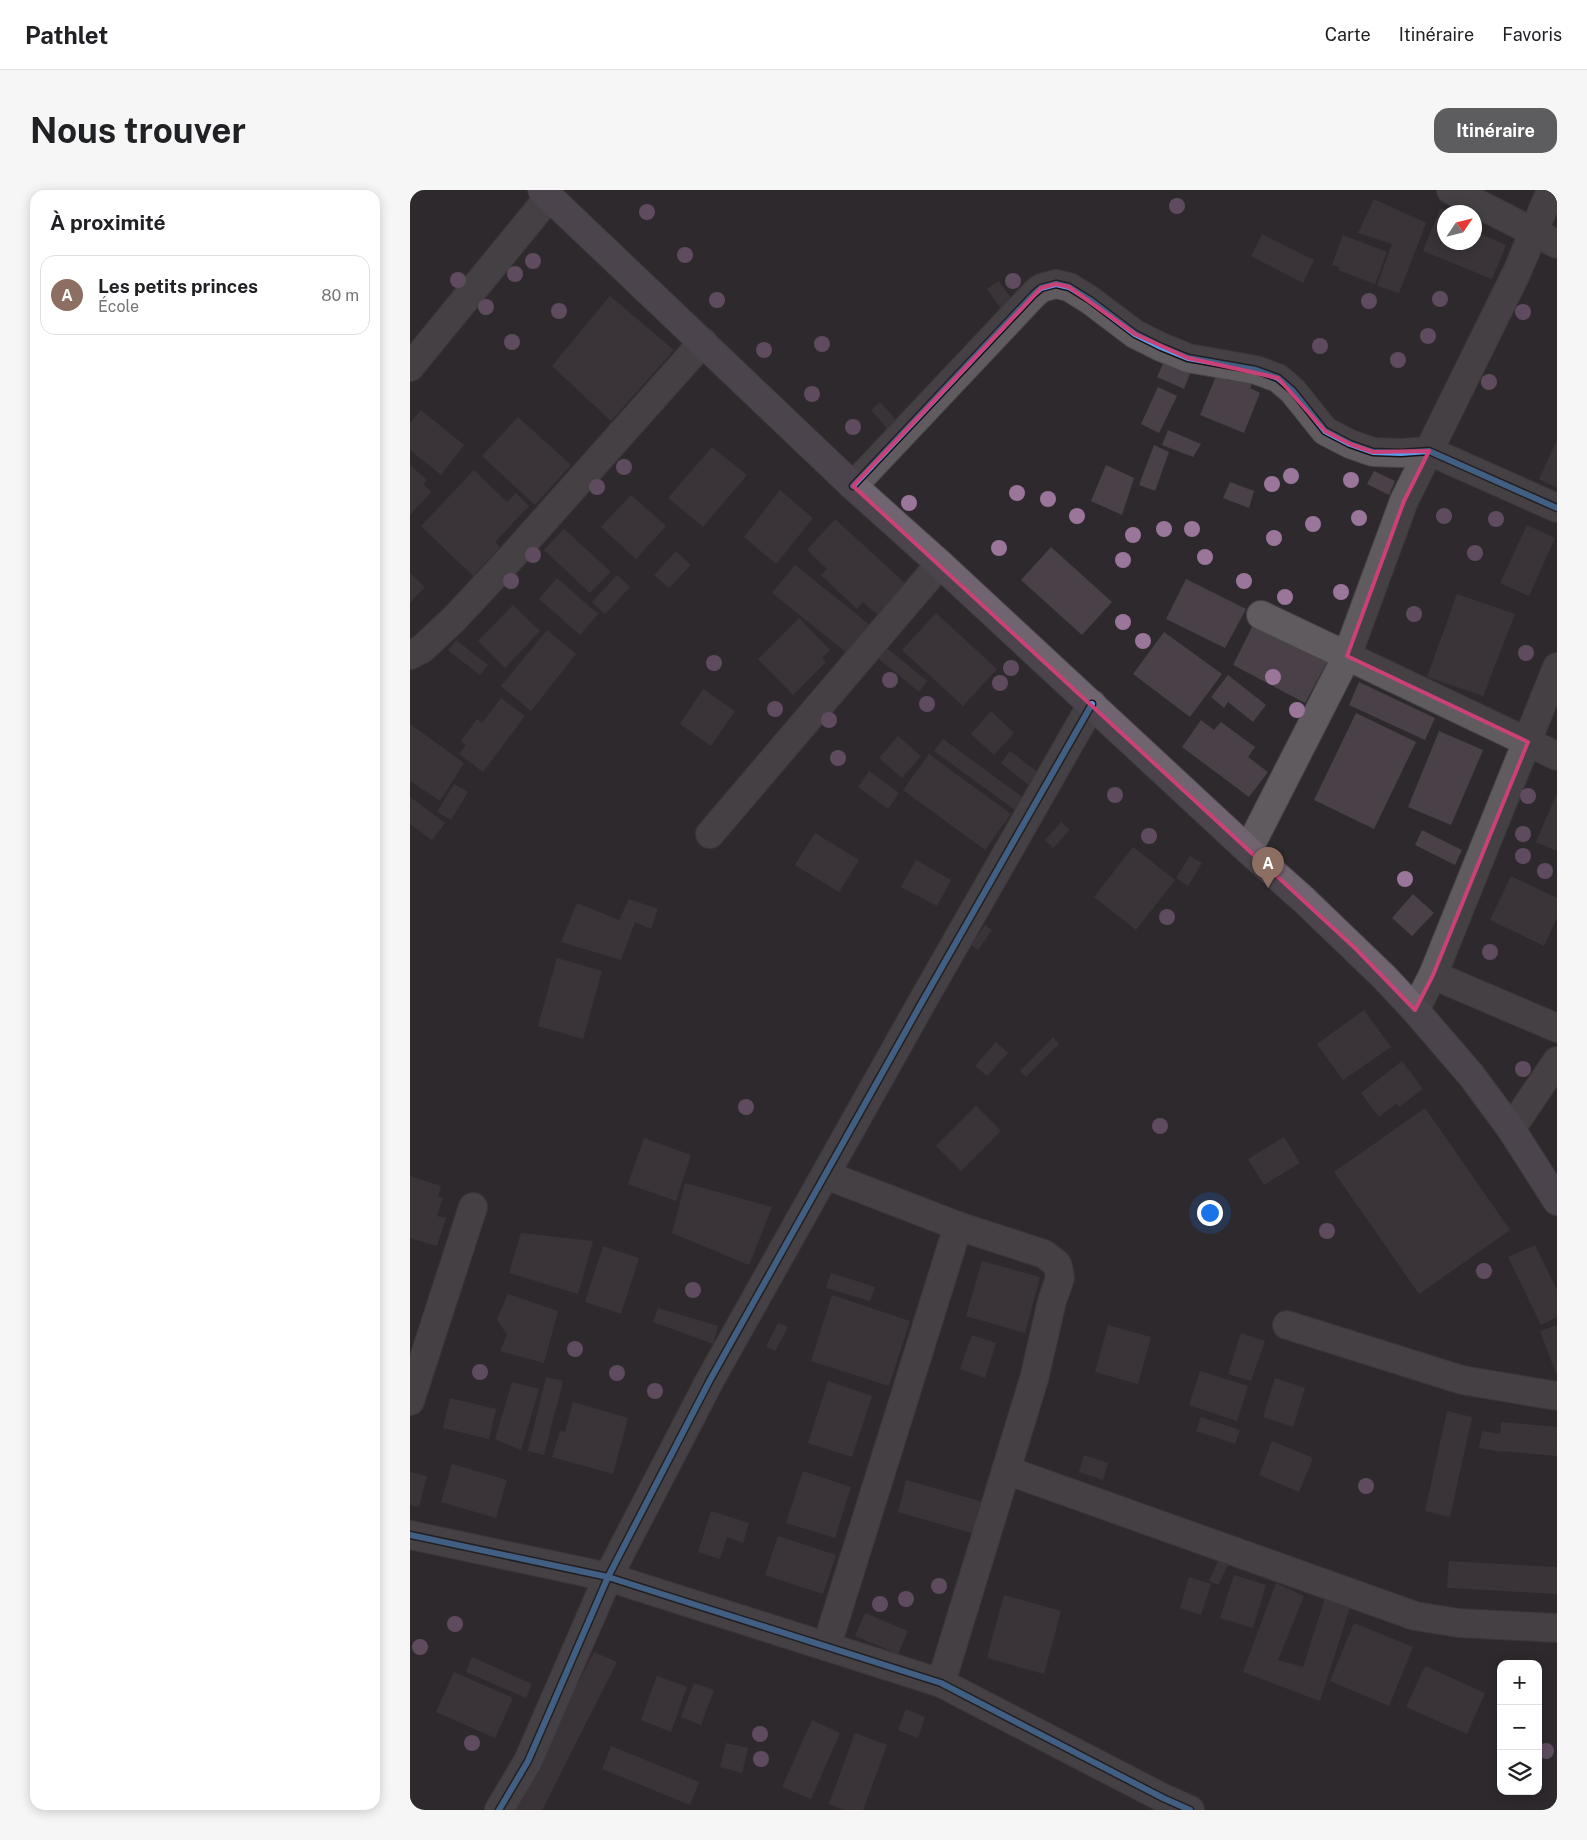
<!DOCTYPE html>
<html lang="fr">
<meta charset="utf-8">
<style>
body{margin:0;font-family:"Public Sans",sans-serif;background:#f6f6f6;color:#202124}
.controls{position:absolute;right:15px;bottom:15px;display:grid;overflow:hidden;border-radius:10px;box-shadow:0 2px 12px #0003}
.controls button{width:45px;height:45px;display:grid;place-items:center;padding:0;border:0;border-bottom:1px solid #e0e0e0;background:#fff;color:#202124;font:25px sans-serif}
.compass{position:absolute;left:1027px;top:15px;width:45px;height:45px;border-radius:50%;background:#fff;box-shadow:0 2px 12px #0003;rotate:55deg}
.you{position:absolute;left:799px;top:1022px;width:18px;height:18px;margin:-12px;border:4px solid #fff;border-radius:50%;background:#1a73e8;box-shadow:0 0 0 8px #1a73e833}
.badge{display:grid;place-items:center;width:32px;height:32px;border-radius:50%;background:#5d5c5f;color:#fff;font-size:16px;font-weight:700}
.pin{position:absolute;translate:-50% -41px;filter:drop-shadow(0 1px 2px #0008)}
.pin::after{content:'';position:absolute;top:26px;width:18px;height:15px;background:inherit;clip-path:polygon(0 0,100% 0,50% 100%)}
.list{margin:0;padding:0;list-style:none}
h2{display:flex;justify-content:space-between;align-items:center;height:65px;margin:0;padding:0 20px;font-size:21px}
h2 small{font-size:16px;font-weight:400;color:#757577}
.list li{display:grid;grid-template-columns:32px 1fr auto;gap:15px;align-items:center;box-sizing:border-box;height:80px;margin:0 10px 10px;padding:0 10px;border:1px solid #e0e0e0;border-radius:15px}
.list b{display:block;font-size:19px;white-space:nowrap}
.list p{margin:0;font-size:16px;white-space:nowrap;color:#757577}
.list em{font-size:16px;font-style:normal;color:#757577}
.icon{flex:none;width:28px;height:28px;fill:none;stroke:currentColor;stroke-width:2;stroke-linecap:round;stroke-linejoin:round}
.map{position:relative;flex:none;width:1147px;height:1620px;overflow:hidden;border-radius:15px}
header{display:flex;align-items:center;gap:30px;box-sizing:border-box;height:70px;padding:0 25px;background:#fff;border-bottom:1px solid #e0e0e0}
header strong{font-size:24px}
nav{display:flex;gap:28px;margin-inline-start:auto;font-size:18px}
.intro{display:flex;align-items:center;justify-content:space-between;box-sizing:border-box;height:120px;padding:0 30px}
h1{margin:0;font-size:35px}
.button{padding:12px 22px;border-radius:15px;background:#5d5c5f;color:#fff;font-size:18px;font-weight:700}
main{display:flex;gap:30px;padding:0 30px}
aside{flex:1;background:#fff;border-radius:15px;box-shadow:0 2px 12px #0003}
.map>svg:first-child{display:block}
.building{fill:#494048}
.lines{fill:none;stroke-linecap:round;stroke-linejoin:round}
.minor-casing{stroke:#484548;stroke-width:30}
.highway-casing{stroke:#484548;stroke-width:30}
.minor{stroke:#5f5b5e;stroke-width:28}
.highway{stroke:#716471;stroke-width:28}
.cycleway-casing{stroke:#151215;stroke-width:9}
.cycleway{stroke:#5a9eea;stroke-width:6}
.tree{fill:#9a769a}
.marked{fill:none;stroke:#ca4177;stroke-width:4;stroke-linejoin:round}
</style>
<header>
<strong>Pathlet</strong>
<nav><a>Carte</a><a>Itinéraire</a><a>Favoris</a></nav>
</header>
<div class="intro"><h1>Nous trouver</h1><a class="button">Itinéraire</a></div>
<main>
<aside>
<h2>À proximité<small></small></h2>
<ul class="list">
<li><span class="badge" style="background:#8d6e63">A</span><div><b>Les petits princes</b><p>École</p></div><em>80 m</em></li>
</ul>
</aside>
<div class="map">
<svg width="1147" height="1620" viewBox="0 0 1147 1620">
<rect width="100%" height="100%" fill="#2e292d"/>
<!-- building -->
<g class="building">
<path d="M964,9L1016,33L989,103L967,96L982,54L948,43Z"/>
<path d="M1030,18L1040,22H1034V52H1064V33L1071,36L1068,43L1096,55L1082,89L1013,61Z"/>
<path d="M852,44L904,70L893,93L841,66Z"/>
<path d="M933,45L977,62L965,94L928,80L930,77L922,75Z"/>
<path d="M589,91L605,114L593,122L577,99Z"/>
<path d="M200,106L264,160L201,231L142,176Z"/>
<path d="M755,169L781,181L774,199L747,187Z"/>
<path d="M806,186L820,191L822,186L842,194L840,198L850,203L834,243L790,225Z"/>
<path d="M748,197L767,206L749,243L731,234Z"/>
<path d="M470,212L488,232L479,241L461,220Z"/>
<path d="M11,220L54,255L31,285L0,260V233Z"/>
<path d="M108,227L161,275L125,315L72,266Z"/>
<path d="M758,240L791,254L783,267L752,255Z"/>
<path d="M1147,250V298L1129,289Z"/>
<path d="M744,255L759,262L745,301L729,295Z"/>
<path d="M302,257L337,285L293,337L258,308Z"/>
<path d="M0,275L17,290L13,294L21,302L0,325Z"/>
<path d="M696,275L724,288L712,325L681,311Z"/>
<path d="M64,280L97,312L106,303L119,316L85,352L90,357L63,386L11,336Z"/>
<path d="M964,281L985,291L979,305L957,294Z"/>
<path d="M820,292L844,301L839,318L813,308Z"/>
<path d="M370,300L403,328L366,374L334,347Z"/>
<path d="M221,305L256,336L226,369L191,337Z"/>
<path d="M425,329L497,395L469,426L453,412L447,419L411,385L417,379L397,360Z"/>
<path d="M1117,335L1145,348L1119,406L1090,393Z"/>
<path d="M154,339L201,382L180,403L134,360Z"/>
<path d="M641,357L702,412L672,445L611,390Z"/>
<path d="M266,361L281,375L259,398L244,385Z"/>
<path d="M385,375L465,439L442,467L362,403Z"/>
<path d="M0,383L15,397L0,413Z"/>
<path d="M207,385L220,397L195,424L182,412Z"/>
<path d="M147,388L188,424L170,445L129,409Z"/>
<path d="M776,389L836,419L815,458L756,429Z"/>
<path d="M1047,404L1105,424L1073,506L1017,487Z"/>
<path d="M103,415L130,441L95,478L68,451Z"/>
<path d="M526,423L587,479L553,516L492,460Z"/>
<path d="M389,428L420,460L412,468L416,472L383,505L348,469Z"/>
<path d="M845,431L918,470L895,513L823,475Z"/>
<path d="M137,440L166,464L121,521L91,496Z"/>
<path d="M754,442L812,484L780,527L723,484Z"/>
<path d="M46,450L78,475L70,485L38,460Z"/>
<path d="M468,451L517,491L509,502L459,461Z"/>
<path d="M818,485L856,515L843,532L818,512L814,518L801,507Z"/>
<path d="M949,492L1025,528L1015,550L939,515Z"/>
<path d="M293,499L325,521L301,556L270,534Z"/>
<path d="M91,508L115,526L73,582L49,564L56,555L51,551L67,529L72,533Z"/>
<path d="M581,521L604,543L584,565L561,544Z"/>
<path d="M946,523L1006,552L964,639L904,610Z"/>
<path d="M791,530L804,540L811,532L845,557L838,567L858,582L839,607L772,557Z"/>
<path d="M0,534L54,573L30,611L0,591Z"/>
<path d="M1029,541L1073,560L1041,635L998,617Z"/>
<path d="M488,546L511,566L492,588L469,568Z"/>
<path d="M533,549L614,608L605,620L524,561Z"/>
<path d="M600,561L634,587L625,600L591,573Z"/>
<path d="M519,564L601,624L575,660L493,600Z"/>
<path d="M459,581L489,603L478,619L448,597Z"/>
<path d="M44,594L58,602L41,630L27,622Z"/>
<path d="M1147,603V661L1126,652Z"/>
<path d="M0,607L35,633L22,650L0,634Z"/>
<path d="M651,632L660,640L643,658L635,650Z"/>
<path d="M1012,640L1052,660L1045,675L1005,655Z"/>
<path d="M405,643L449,670L429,702L385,675Z"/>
<path d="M723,657L765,690L726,740L684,707Z"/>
<path d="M780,666L792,673L778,696L766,688Z"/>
<path d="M506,670L541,690L527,716L491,697Z"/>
<path d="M1101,686L1147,708V728L1134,756L1080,730Z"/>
<path d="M1003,704L1024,723L1002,746L982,728Z"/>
<path d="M219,709L248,719L241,739L225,732L211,770L151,752L167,713L209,730Z"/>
<path d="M575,735L582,740L568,760L561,755Z"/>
<path d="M147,768L192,781L173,849L128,836Z"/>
<path d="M954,820L981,857L933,890L907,854Z"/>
<path d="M643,847L649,854L616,887L610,881Z"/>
<path d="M586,852L598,863L577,886L565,876Z"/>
<path d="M992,871L1013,899L989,917L987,913L969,927L951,903Z"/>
<path d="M566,916L591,941L551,981L526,956Z"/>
<path d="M1015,918L1100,1040L1009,1104L924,982Z"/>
<path d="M874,947L890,973L854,995L838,969Z"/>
<path d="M234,948L281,965L266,1011L218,994Z"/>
<path d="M0,986L31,996L28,1006L33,1008L27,1026L36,1028L27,1056L0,1048Z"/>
<path d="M275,993L362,1017L339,1075L262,1043Z"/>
<path d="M111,1043L183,1051L168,1104L99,1083Z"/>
<path d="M1125,1055L1147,1100V1127L1131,1135L1098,1067Z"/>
<path d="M193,1056L229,1068L211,1124L175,1112Z"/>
<path d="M572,1071L630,1087L615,1143L556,1126Z"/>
<path d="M421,1083L465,1097L460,1111L416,1098Z"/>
<path d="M98,1104L148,1121L134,1173L90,1161L97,1145L87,1129Z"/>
<path d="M422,1105L500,1131L479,1196L401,1171Z"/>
<path d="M248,1118L308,1136L303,1154L243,1132Z"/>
<path d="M368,1133L378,1137L365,1161L356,1157Z"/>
<path d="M698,1135L741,1147L728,1194L685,1182Z"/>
<path d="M1147,1135V1186L1130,1141Z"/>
<path d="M831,1143L855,1151L841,1191L818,1184Z"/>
<path d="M562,1145L586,1153L575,1188L550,1179Z"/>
<path d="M790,1181L838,1196L827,1231L779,1215Z"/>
<path d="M136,1187L153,1191L134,1265L118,1261Z"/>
<path d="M865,1188L895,1198L883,1237L853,1227Z"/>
<path d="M418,1191L462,1206L442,1267L398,1253Z"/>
<path d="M102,1192L129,1199L111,1260L85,1249Z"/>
<path d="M40,1208L86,1219L79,1249L33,1238Z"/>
<path d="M163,1212L218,1228L203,1284L142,1267L150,1241L155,1242Z"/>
<path d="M1037,1221L1062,1227L1040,1327L1015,1321Z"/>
<path d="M791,1227L830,1240L825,1254L786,1241Z"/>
<path d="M1091,1232L1147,1237V1266L1091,1261V1262L1069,1258L1072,1241L1090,1244Z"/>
<path d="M862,1251L903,1268L889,1302L849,1285Z"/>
<path d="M674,1265L698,1273L693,1290L669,1282Z"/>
<path d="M42,1274L97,1290L86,1328L31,1312Z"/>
<path d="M393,1281L441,1297L425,1348L376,1333Z"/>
<path d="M0,1282L17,1286L9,1317L0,1315Z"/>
<path d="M496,1290L573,1312L565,1344L488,1322Z"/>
<path d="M301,1321L339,1333L333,1353L317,1347L310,1369L288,1362Z"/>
<path d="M368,1346L426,1365L413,1404L355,1385Z"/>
<path d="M808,1371L818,1375L808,1395L799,1391Z"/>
<path d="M1039,1371L1147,1377V1404L1037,1398Z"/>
<path d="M824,1385L856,1395L843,1438L810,1428Z"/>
<path d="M779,1387L801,1394L791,1425L770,1418Z"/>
<path d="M866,1393L894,1406L868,1470L893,1477L916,1405L941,1414L910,1511L833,1482Z"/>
<path d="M594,1405L651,1421L634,1484L577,1468Z"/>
<path d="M455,1423L498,1441L488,1464L445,1446Z"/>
<path d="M944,1433L1003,1457L979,1516L920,1491Z"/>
<path d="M184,1462L207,1472L132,1620H104Z"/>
<path d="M62,1467L122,1494L116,1508L56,1482Z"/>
<path d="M1015,1476L1075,1503L1057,1544L996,1517Z"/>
<path d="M44,1482L103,1508L85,1548L26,1522Z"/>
<path d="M247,1486L277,1497L261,1542L231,1530Z"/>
<path d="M284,1493L304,1500L291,1535L271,1527Z"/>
<path d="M496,1519L515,1527L508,1548L488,1540Z"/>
<path d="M402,1530L430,1543L401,1609L372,1597Z"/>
<path d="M445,1543L477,1555L453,1620H434L419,1614Z"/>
<path d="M316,1553L338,1558L332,1583L310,1577Z"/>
<path d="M201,1556L289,1592L280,1615L192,1579Z"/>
</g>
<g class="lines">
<defs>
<g id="minor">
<path d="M1041,0L1147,54"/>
<path d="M0,177L139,7"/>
<path d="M443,296L624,104L631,98L646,94L659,97L680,110L725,144L751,157L778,168L846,180L868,188L883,201L915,241L940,254L963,262L991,263L1019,261L1147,318"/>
<path d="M851,425L1147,566"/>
<path d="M0,465L12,459L45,428L98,371L293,152"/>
<path d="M300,644L530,374"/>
<path d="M838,660L937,466L994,311L1107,82L1141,0"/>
<path d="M1023,785L1147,838"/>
<path d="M1005,820L1023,785L1147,477"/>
<path d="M1101,939L1147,871"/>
<path d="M416,985L548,1036L634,1064L647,1074L649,1081L650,1088L642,1111L624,1189L531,1493"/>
<path d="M877,1135L1052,1190L1147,1206"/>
<path d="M0,1211L63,1017"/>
<path d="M596,1280L1005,1426L1049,1433L1147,1438"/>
<path d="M0,1345L198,1387L531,1493L753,1608L780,1620"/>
<path d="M417,1455L548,1036"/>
<path d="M89,1620L118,1571L198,1387L300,1190L512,812L682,514"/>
</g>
<path id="highway" d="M132,0L443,296L530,374L838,660L894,710L974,787L1005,820L1061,885L1101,939L1147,1011"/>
</defs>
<!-- minor casing -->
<use href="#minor" class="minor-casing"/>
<!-- highway casing -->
<use href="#highway" class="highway-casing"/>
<!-- minor -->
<use href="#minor" class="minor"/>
<!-- highway -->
<use href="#highway" class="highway"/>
<defs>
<g id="cycleway">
<path d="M443,296L624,104L631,98L646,94L659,97L680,110L725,144L751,157L778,168L846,180L868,188L883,201L915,241L940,254L963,262L991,263L1019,261L1147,318"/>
<path d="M0,1345L198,1387L531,1493L753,1608L780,1620"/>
<path d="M89,1620L118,1571L198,1387L300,1190L512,812L682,514"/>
</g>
</defs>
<!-- cycleway casing -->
<use href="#cycleway" class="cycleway-casing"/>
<!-- cycleway -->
<use href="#cycleway" class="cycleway"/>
</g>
<!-- trees -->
<g class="tree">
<circle cx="767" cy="16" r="8"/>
<circle cx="237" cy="22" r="8"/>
<circle cx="275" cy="65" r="8"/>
<circle cx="123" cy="71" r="8"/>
<circle cx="105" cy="84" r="8"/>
<circle cx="48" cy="90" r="8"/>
<circle cx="603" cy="91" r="8"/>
<circle cx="1030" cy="109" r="8"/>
<circle cx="307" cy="110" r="8"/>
<circle cx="959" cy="111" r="8"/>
<circle cx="76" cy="117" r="8"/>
<circle cx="149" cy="121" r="8"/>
<circle cx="1113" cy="122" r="8"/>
<circle cx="1018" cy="146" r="8"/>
<circle cx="102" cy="152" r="8"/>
<circle cx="412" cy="154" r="8"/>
<circle cx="910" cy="156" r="8"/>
<circle cx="354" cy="160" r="8"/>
<circle cx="988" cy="170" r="8"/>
<circle cx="1079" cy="192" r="8"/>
<circle cx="402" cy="204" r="8"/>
<circle cx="443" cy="237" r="8"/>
<circle cx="214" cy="277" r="8"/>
<circle cx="881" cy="286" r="8"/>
<circle cx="941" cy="290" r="8"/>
<circle cx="862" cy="294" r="8"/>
<circle cx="187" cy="297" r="8"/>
<circle cx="607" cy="303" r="8"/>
<circle cx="638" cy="309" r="8"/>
<circle cx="499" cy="313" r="8"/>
<circle cx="667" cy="326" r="8"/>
<circle cx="1034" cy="326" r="8"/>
<circle cx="949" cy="328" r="8"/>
<circle cx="1086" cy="329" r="8"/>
<circle cx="903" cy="334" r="8"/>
<circle cx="754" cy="339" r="8"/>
<circle cx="782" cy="339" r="8"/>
<circle cx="723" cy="345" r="8"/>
<circle cx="864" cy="348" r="8"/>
<circle cx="589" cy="358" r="8"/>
<circle cx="1065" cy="363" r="8"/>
<circle cx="123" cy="365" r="8"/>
<circle cx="795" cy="367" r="8"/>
<circle cx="713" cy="370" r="8"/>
<circle cx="101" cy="391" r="8"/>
<circle cx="834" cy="391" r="8"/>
<circle cx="931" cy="402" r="8"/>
<circle cx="875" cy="407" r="8"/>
<circle cx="1004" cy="424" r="8"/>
<circle cx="713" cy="432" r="8"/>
<circle cx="733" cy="451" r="8"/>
<circle cx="1116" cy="463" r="8"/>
<circle cx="304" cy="473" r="8"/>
<circle cx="601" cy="478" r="8"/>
<circle cx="863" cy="487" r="8"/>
<circle cx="480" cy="490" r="8"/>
<circle cx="590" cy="493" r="8"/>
<circle cx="517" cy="514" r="8"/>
<circle cx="365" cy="519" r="8"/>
<circle cx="887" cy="520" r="8"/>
<circle cx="419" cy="530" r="8"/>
<circle cx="428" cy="568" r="8"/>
<circle cx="705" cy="605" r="8"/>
<circle cx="1118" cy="606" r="8"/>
<circle cx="1113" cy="644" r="8"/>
<circle cx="739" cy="646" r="8"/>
<circle cx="1113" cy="666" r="8"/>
<circle cx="1135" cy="681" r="8"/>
<circle cx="995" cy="689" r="8"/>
<circle cx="757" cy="727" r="8"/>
<circle cx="1080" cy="762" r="8"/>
<circle cx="1113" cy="879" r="8"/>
<circle cx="336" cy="917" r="8"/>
<circle cx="750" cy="936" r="8"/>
<circle cx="917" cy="1041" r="8"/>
<circle cx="1074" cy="1081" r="8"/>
<circle cx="283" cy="1100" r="8"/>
<circle cx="165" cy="1159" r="8"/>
<circle cx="70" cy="1182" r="8"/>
<circle cx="207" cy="1183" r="8"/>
<circle cx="245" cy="1201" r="8"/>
<circle cx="956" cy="1296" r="8"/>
<circle cx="529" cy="1396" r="8"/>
<circle cx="496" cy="1409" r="8"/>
<circle cx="470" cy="1414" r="8"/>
<circle cx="45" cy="1434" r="8"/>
<circle cx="10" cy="1457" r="8"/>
<circle cx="350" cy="1544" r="8"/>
<circle cx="62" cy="1553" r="8"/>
<circle cx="1136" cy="1561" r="8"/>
<circle cx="351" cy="1569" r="8"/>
</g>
<!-- marked area -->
<path d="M0 0H1147V1620H0ZM646,94L659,97L725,144L778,168L868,188L915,241L940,254L963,262L1019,261L994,311L937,466L1118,552L1023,785L1005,820L946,759L443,296L631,98Z" fill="#2e292d" fill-opacity=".55" fill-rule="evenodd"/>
<path class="marked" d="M646,94L659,97L725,144L778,168L868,188L915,241L940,254L963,262L1019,261L994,311L937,466L1118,552L1023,785L1005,820L946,759L443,296L631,98Z"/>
</svg>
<div class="controls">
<button>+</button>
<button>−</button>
<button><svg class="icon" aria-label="layers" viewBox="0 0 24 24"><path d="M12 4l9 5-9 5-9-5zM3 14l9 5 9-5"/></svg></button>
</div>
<svg class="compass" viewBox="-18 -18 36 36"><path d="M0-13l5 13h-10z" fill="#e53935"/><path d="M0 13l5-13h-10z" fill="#757577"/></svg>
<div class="you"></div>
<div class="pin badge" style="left:858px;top:698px;background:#8d6e63">A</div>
</div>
</main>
